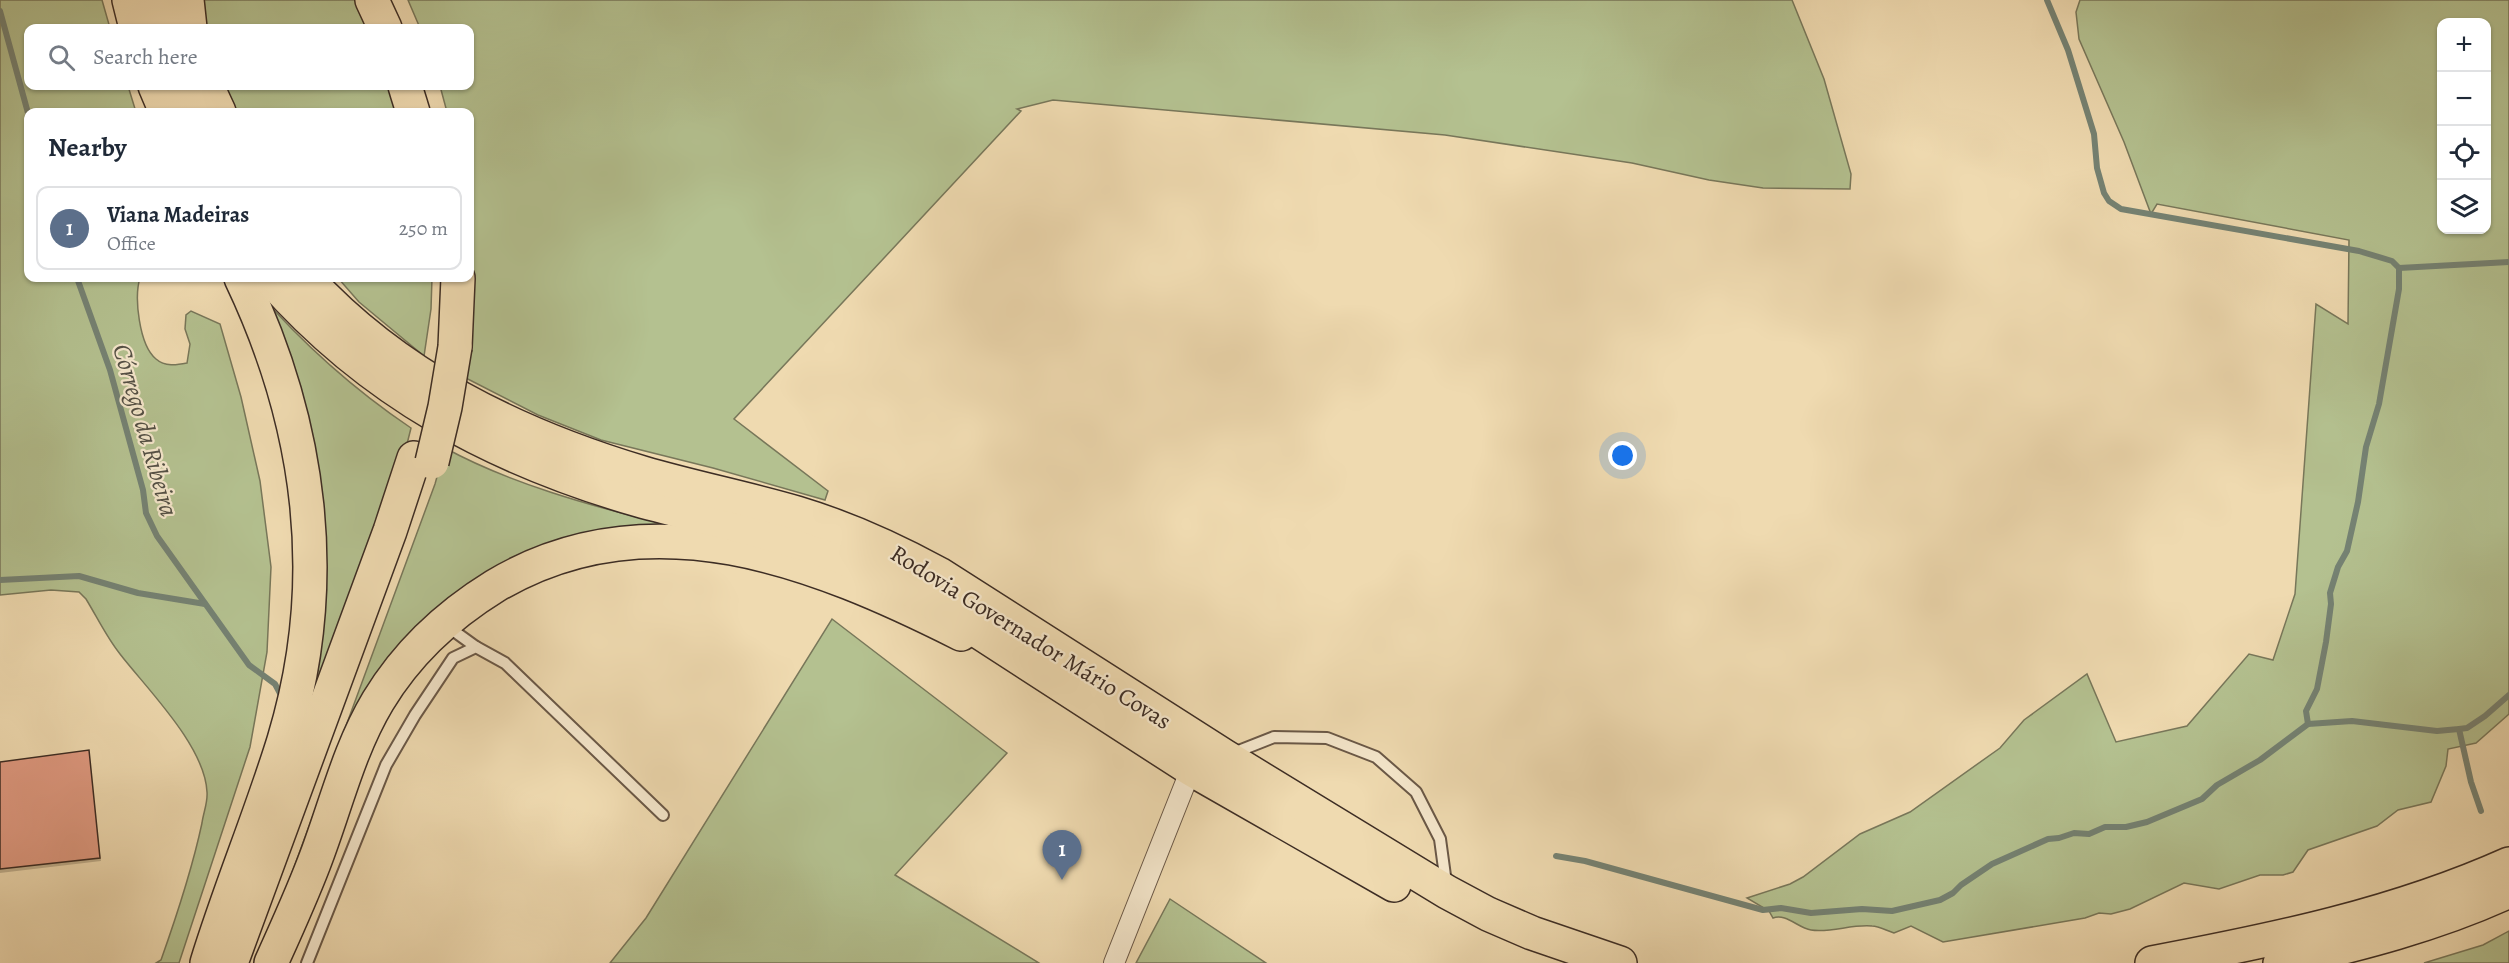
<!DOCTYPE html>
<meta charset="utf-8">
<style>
body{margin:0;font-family:Alegreya,serif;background:#f2f2f3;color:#1f2937}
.controls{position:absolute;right:18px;top:18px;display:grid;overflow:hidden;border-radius:12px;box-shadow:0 2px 4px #0004}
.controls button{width:54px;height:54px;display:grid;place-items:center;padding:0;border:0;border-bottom:2px solid #e0e1e3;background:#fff;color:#1f2937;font:30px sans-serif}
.you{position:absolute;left:1623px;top:456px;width:21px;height:21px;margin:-15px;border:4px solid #fff;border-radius:50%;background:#1a73e8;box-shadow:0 0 0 9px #1a73e833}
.badge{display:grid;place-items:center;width:39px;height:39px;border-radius:50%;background:#d93025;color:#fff;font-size:20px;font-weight:700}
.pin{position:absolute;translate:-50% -50px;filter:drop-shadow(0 2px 3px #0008)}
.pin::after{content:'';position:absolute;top:32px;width:21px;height:18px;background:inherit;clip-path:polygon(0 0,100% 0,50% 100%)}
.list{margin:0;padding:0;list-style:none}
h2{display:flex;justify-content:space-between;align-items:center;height:78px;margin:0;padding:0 24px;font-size:26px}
h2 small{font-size:20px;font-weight:400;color:#747a83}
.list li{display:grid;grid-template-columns:39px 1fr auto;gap:18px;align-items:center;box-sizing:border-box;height:84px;margin:0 12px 12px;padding:0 12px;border:2px solid #e0e1e3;border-radius:12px}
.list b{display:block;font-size:22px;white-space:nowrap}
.list p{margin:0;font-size:20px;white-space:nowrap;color:#747a83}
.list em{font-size:20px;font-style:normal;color:#747a83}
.icon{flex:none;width:33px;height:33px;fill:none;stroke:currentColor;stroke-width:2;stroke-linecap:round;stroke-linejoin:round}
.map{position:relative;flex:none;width:2509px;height:963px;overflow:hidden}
.search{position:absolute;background:#fff;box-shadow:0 2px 4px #0004;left:24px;top:24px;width:450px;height:66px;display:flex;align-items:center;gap:15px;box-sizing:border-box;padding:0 21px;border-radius:12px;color:#747a83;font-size:22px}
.panel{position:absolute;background:#fff;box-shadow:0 2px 4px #0004;left:24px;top:108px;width:450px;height:174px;border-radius:12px}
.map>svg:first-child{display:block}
.green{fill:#b4c190;stroke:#78775a;stroke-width:1.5;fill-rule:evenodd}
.shadow{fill:#0003}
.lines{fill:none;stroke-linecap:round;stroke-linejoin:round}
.stream{stroke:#758273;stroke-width:6}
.building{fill:#de9980;stroke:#3d2d24;stroke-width:1.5}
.service-casing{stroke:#6a5847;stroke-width:14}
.minor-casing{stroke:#6a5847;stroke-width:22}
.trunk-casing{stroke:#3d2d24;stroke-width:36}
.motorway-casing{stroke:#3d2d24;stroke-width:36}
.service{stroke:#f5e7cc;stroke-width:10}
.minor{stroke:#f5e7cc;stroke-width:20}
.trunk{stroke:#efdab0;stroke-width:33}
.motorway{stroke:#efdab0;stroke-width:33}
.trunk-bridge-casing{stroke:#3d2d24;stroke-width:36;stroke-linecap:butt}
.trunk-bridge{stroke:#efdab0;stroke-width:33}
.labels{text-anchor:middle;stroke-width:4.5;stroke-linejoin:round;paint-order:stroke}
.street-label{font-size:24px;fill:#3d2d24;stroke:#f5e7cc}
.water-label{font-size:26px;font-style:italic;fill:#545045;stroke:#f5e7cc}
</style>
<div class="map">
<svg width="2509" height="963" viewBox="0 0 2509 963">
<rect width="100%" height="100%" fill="#efdab0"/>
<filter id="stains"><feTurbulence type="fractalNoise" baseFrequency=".00333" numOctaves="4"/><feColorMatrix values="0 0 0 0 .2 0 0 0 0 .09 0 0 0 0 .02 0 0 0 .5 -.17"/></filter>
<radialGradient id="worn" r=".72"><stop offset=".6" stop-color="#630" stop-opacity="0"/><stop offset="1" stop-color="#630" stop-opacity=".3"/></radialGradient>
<!-- green -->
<g class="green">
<path d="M0,0H102L110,28H28V86H128L136,112H28V278H140C134,297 139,345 156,359C165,367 177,365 187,363L190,344L185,329L186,315L191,311L220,324L241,397L260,481L271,567L267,652L250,747L179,963H156L161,960C177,915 192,870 202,823C203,814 208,802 207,792C205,746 147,689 120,654C107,638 97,617 86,599L79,592L51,590L0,595Z"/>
<path d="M204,0H357L371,28H206Z"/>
<path d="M408,0H1792L1824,79L1851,174L1850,189L1763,188L1709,180L1632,163L1445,135L1053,100L1017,109L1021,111L734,419L828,491L825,500L713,468L601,440L538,415L460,375L470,278V112H447L440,86H470V28H420Z"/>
<path d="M2080,0H2509V714L2476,743L2448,749L2446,766L2431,802L2398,810L2377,826L2308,850L2293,872L2283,875H2260L2219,889L2184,883L2130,909L2111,914L2099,913L2085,918L1943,942L1911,926L1894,933C1887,931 1879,926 1872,926C1851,924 1832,933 1811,930C1798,928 1786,913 1773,918L1769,911L1747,898L1790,884L1803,877L1860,834L1910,812L2000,748L2024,720L2087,674L2116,742L2187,726L2249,654L2273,660L2295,594L2316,304L2348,324L2349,240L2157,204L2151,214L2124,142L2079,39L2076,12ZM2442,22H2486V230H2442Z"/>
<path d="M222,86H396L405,112H235Z"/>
<path d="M338,278H432L431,309L424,356L359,302Z"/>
<path d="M256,290C302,343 353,389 411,428L404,456L282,773L314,623Z"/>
<path d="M445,448C509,483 591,506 661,523L660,533L433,620L272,927L435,484Z"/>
<path d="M832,619L1007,753L895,875L1039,963H610L646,918Z"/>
<path d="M1170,899L1266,963H1136Z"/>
<path d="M2509,931V963H2424L2483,945Z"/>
</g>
<!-- shadow -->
<path class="shadow" d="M88,752L101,861L0,873V764Z"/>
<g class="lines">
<!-- stream -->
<g class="stream">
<path d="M2047,0L2068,50L2094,134L2097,168L2104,193L2109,201L2121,209L2359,251L2392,261L2399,268V289L2379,404L2366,447L2358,502L2347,551L2338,567L2330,593L2331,604L2326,642L2317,689L2306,711L2308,724"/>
<path d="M0,11L28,113"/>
<path d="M2399,268L2509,262"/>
<path d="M77,278L110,370L143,490L146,513L157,536L249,665L275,684L282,697"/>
<path d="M0,580L79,576L138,593L205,604"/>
<path d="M2459,729L2471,782L2481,811"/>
<path d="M1556,856L1585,861L1763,910L1781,908L1811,913L1862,909L1892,911L1940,900L1953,893L1961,885L1992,864L2048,839L2059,838L2074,833L2089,834L2105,827H2126L2147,822L2202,799L2217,785L2260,760L2308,724L2352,721L2437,731L2459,729L2467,728L2485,716L2509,695"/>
</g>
</g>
<!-- building -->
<path class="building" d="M89,750L100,858L0,869V762Z"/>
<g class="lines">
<defs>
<g id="service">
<path d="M447,626L476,647"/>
<path d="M1231,754L1274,737L1327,738L1376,757L1416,792L1440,839L1446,883"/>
<path d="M307,963L386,765L415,715L453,658L476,647L505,663L663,815"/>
</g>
<path id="minor" d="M1114,963L1191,769"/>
<g id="trunk">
<path d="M187,0L190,28"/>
<path d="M372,0L385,28"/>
<path d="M207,86L219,112"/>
<path d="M405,86L413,112"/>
<path d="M455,347L458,278"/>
<path d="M207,963C230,888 261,815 284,740C332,582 311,425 241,278"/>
<path d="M231,963L390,531L414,458"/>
<path d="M271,963C286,930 301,897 314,863C335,809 348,751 378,701C407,653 448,615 495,586C649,494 816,561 961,634"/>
</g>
<g id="motorway">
<path d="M129,0L136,28"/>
<path d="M157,0L164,28"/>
<path d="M155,86L166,112"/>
<path d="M184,86L196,112"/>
<path d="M270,278C370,392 493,458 638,500C699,517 762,529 822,550C858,562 891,580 925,597L1191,769L1394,885"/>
<path d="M306,278C397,377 516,435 643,473C694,488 746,498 797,513C847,528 893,549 939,574L1224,756L1447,892L1488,914L1532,933L1620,963"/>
<path d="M2152,963C2274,940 2395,915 2509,864"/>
<path d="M2280,963C2358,944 2436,925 2509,891"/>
</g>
</defs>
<!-- service casing -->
<use href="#service" class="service-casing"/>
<!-- minor casing -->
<use href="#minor" class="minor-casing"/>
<!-- trunk casing -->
<use href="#trunk" class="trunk-casing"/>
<!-- motorway casing -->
<use href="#motorway" class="motorway-casing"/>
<!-- service -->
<use href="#service" class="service"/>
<!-- minor -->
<use href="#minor" class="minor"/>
<!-- trunk -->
<use href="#trunk" class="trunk"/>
<!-- motorway -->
<use href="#motorway" class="motorway"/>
<defs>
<path id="trunk-bridge" d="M432,462L445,407L455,347"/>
</defs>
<!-- trunk-bridge casing -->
<use href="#trunk-bridge" class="trunk-bridge-casing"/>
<!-- trunk-bridge -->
<use href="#trunk-bridge" class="trunk-bridge"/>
</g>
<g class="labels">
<!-- street labels -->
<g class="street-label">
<text transform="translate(1031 637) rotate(32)" y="8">Rodovia Governador Mário Covas</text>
</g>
<!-- water labels -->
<g class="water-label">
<text transform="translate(146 430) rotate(74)" y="9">Córrego da Ribeira</text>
</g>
</g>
<rect width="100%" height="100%" filter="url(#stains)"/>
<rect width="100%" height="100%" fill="url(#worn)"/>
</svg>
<div class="controls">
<button>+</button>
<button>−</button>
<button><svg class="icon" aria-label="locate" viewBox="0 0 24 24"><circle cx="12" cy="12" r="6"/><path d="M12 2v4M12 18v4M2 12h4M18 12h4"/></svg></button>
<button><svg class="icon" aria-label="layers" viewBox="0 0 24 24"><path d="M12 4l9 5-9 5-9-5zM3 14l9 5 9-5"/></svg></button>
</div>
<div class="you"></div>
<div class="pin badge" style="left:1062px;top:880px;background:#5c6f8a">1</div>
<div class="search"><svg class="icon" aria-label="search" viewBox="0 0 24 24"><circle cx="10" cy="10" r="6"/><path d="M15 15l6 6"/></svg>Search here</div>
<section class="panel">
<h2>Nearby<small></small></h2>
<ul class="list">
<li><span class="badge" style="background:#5c6f8a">1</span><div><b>Viana Madeiras</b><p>Office</p></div><em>250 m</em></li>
</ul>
</section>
</div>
